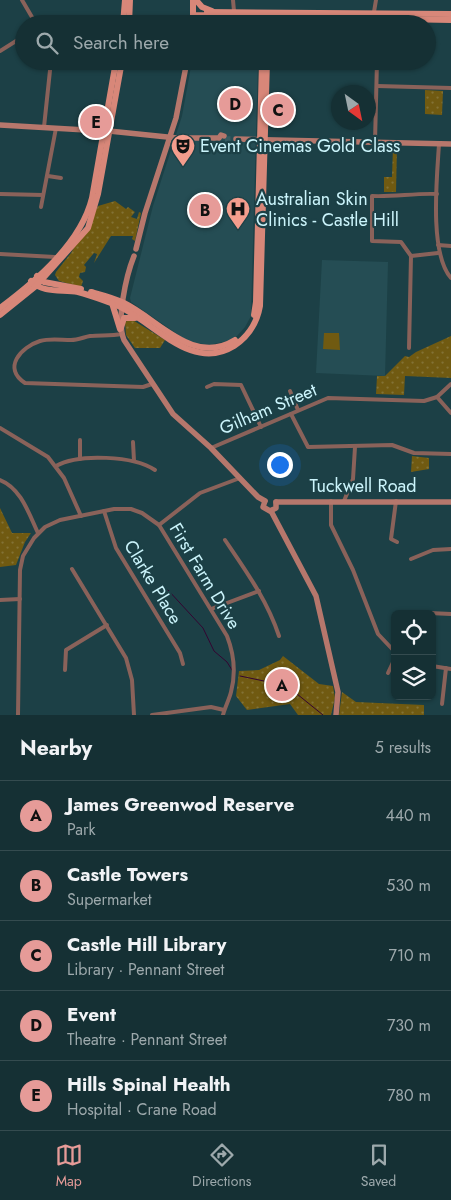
<!DOCTYPE html>
<meta charset="utf-8">
<style>
body{margin:0;font-family:Jost,sans-serif;background:#223c40;color:#f1f3f6}
.controls{position:absolute;right:15px;bottom:15px;display:grid;overflow:hidden;border-radius:8px;box-shadow:0 1px 4px #0004}
.controls button{width:45px;height:45px;display:grid;place-items:center;padding:0;border:0;border-bottom:1px solid #344b4f;background:#153034;color:#f1f3f6;font:25px sans-serif}
.compass{position:absolute;left:331px;top:85px;width:45px;height:45px;border-radius:50%;background:#153034;box-shadow:0 1px 4px #0004;rotate:147deg}
.you{position:absolute;left:279px;top:464px;width:18px;height:18px;margin:-12px;border:4px solid #fff;border-radius:50%;background:#1a73e8;box-shadow:0 0 0 8px #1a73e833}
.badge{display:grid;place-items:center;width:32px;height:32px;border-radius:50%;background:#e69b98;color:#111;font-size:16px;font-weight:700}
.pin{position:absolute;translate:-50% -50%;border:2px solid #fff;box-shadow:0 1px 5px #0006}
.list{margin:0;padding:0;list-style:none}
h2{display:flex;justify-content:space-between;align-items:center;height:65px;margin:0;padding:0 20px;font-size:21px}
h2 small{font-size:16px;font-weight:400;color:#9da9ac}
.list li{display:grid;grid-template-columns:32px 1fr auto;gap:15px;align-items:center;box-sizing:border-box;height:70px;padding:0 20px;border-top:1px solid #344b4f}
.list b{display:block;font-size:19px;white-space:nowrap}
.list p{margin:0;font-size:16px;white-space:nowrap;color:#9da9ac}
.list em{font-size:16px;font-style:normal;color:#9da9ac}
.icon{flex:none;width:28px;height:28px;fill:none;stroke:currentColor;stroke-width:2;stroke-linecap:round;stroke-linejoin:round}
.map{position:relative;flex:none;width:451px;height:715px;overflow:hidden}
.search{position:absolute;background:#153034;box-shadow:0 1px 4px #0004;left:15px;right:15px;top:15px;height:55px;display:flex;align-items:center;gap:12px;box-sizing:border-box;padding:0 18px;border-radius:28px;color:#9da9ac;font-size:19px}
.sheet{height:415px;background:#153034}
nav{display:flex;justify-content:space-around;align-items:center;box-sizing:border-box;height:70px;border-top:1px solid #344b4f;background:#153034;font-size:14px;color:#9da9ac}
nav a{display:grid;justify-items:center;gap:2px}
nav .on{color:#e69b98}
.map>svg:first-child{display:block}
.built{fill:#254d54}
.park{fill:url(#park-dots)}
.garden{fill:#705a11}
.lines{fill:none;stroke-linecap:round;stroke-linejoin:round}
.stream{stroke:#340431;stroke-width:1}
.secondary-tunnel{stroke:#365b61;stroke-width:5.5;stroke-dasharray:5.5 3;stroke-linecap:butt}
.street{stroke:#8a625a;stroke-width:4}
.secondary{stroke:#b6776c;stroke-width:5.5}
.primary{stroke:#d88779;stroke-width:6}
.labels{text-anchor:middle;stroke-width:4.5;stroke-linejoin:round;paint-order:stroke}
.poi-label{font-size:18px;fill:#cbf4fb;stroke:#1c4046;text-anchor:start}
.street-label{font-size:18px;fill:#cbf4fb;stroke:#1c4046}
</style>
<div class="map">
<svg width="451" height="715" viewBox="0 0 451 715">
<defs>
<pattern id="park-dots" width="8" height="8" patternUnits="userSpaceOnUse" patternTransform="scale(1.25)"><rect width="8" height="8" fill="#705a11"/><path d="M2 2h.1M6 6h.1" fill="none" stroke="#837235" stroke-width="1.8" stroke-linecap="round"/></pattern>
</defs>
<rect width="100%" height="100%" fill="#1c4046"/>
<!-- built -->
<g class="built">
<path d="M201,19L255,21L259,24H197L198,20Z"/>
<path d="M192,61H258L251,316L245,327L237,336L227,341L209,345L191,342L183,338L131,302L130,298L153,206L182,116Z"/>
<path d="M322,260L388,262L385,376L316,373Z"/>
</g>
<!-- park -->
<g class="park">
<path d="M425,90L443,91L442,115L425,114Z"/>
<path d="M393,147H397L396,192H384V177H392Z"/>
<path d="M115,201L126,209L128,207L135,212L131,217L137,219L139,212L141,213L135,241L132,239L133,236H111L94,263L97,254L94,253L84,265L86,267L85,272L80,273L79,277L83,281L81,287L59,281L55,275L56,272L71,253L98,206Z"/>
<path d="M131,319L165,340L160,348H135L126,335L125,322Z"/>
<path d="M451,336V378L405,376L404,395L376,394L377,376H385L405,356L409,357L416,352Z"/>
<path d="M412,456L429,458V469L411,472Z"/>
<path d="M0,508L12,533H31L25,542L16,565L0,567Z"/>
<path d="M283,656L319,684L333,686L335,698L331,715H298L290,704L247,710L236,696L239,671L259,670L280,660Z"/>
<path d="M342,692L356,702L424,705V715H339Z"/>
</g>
<!-- garden -->
<path class="garden" d="M324,333H339L340,350L323,349Z"/>
<g class="lines">
<!-- stream -->
<g class="stream">
<path d="M168,590L203,628L214,651L227,662L232,670"/>
<path d="M240,676L264,681L297,694L323,715"/>
</g>
<!-- secondary-tunnel -->
<path class="secondary-tunnel" d="M225,139H236"/>
<!-- street -->
<g class="street">
<path d="M22,0L36,24"/>
<path d="M233,0L234,11"/>
<path d="M374,12L376,0"/>
<path d="M0,51L24,36"/>
<path d="M377,86L451,88"/>
<path d="M44,127L51,61"/>
<path d="M375,142L377,61"/>
<path d="M439,144C437,177 429,253 451,278"/>
<path d="M48,176L61,178"/>
<path d="M0,194L43,195"/>
<path d="M41,207L56,128"/>
<path d="M438,245L451,246"/>
<path d="M0,254L55,257"/>
<path d="M411,256L438,253"/>
<path d="M122,334C111,336 101,335 90,336C84,337 78,340 71,340C61,340 50,338 40,341C21,347 2,368 25,383L143,387L152,384"/>
<path d="M409,348L411,256L401,242L372,241V196C394,197 415,193 437,194"/>
<path d="M207,387L214,384L241,385L261,427"/>
<path d="M290,391L298,410"/>
<path d="M437,397L451,413"/>
<path d="M291,414L308,447L392,445L414,453L451,454"/>
<path d="M0,428L48,457L64,478L81,516"/>
<path d="M133,442L134,461"/>
<path d="M211,448L328,398L424,401L437,397L451,384"/>
<path d="M80,459V440"/>
<path d="M56,466C79,453 134,456 155,470"/>
<path d="M0,480C21,488 29,514 38,533"/>
<path d="M331,501V525L353,570L378,634L395,652"/>
<path d="M344,501L353,479L355,447"/>
<path d="M396,501L391,539L397,542"/>
<path d="M104,511L116,548L180,653L183,664"/>
<path d="M159,525L200,493L240,478"/>
<path d="M225,540C246,571 267,600 279,636"/>
<path d="M411,559L433,550L451,549"/>
<path d="M72,569L126,658L132,680L134,715"/>
<path d="M0,600L20,599"/>
<path d="M211,609L259,591"/>
<path d="M429,613L451,614"/>
<path d="M432,666L451,669"/>
<path d="M65,670L66,650L107,625"/>
<path d="M388,673L395,658"/>
<path d="M442,704L446,668"/>
<path d="M18,715L20,570L23,556L34,538L45,527L60,520L114,509H131L142,513L159,525L227,636C234,654 236,673 231,692C229,700 225,707 223,715"/>
<path d="M152,715L211,707L224,710"/>
</g>
<!-- secondary -->
<g class="secondary">
<path d="M192,24L193,15"/>
<path d="M0,125L103,131"/>
<path d="M109,131L177,138H219L221,135L224,136"/>
<path d="M236,139L451,144"/>
<path d="M136,249L145,213L176,118L187,61"/>
<path d="M134,256C126,276 116,321 124,340L173,414L211,448L258,497L265,501"/>
<path d="M265,501L263,507L270,511L276,508V502"/>
<path d="M276,502H451"/>
<path d="M271,511L316,596L338,692L336,715"/>
</g>
<!-- primary -->
<g class="primary">
<path d="M193,0V15L451,20"/>
<path d="M196,0L202,7L212,11"/>
<path d="M207,12L451,14"/>
<path d="M123,24L125,0"/>
<path d="M129,24L130,0"/>
<path d="M37,276L44,282L81,289"/>
<path d="M31,281C44,294 62,289 78,292C90,295 100,299 111,303C150,316 189,374 234,346C249,336 257,323 260,306L267,61"/>
<path d="M91,292C102,295 114,298 124,303C159,320 193,366 235,340"/>
<path d="M112,303L120,329"/>
<path d="M0,308C36,281 81,243 92,198L116,61"/>
<path d="M0,315L36,286L88,228L98,194L122,61"/>
<path d="M254,315L256,302L262,61"/>
<path d="M121,328L124,318H135"/>
</g>
</g>
<!-- icons -->
<defs>
<symbol id="theatre-pin" viewBox="-11 -11 22 30"><path d="M0 17L-7.5 6A9.5 9.5 0 1 1 7.5 6Z" fill="#f49d8d" stroke="#1c4046"/><path d="M-5-5.5Q0-4 5-5.5V0Q5 5 0 6Q-5 5-5 0ZM-3.3-2.5H-1v1.5H-3.3ZM1-2.5H3.3v1.5H1ZM-2.8 1Q0 5.5 2.8 1Z" fill="#111"/></symbol>
<symbol id="hospital-pin" viewBox="-11 -11 22 30"><path d="M0 17L-7.5 6A9.5 9.5 0 1 1 7.5 6Z" fill="#f49d8d" stroke="#1c4046"/><path d="M-5-5h3v3.5h4V-5h3V5h-3V1.5h-4V5h-3Z" fill="#111"/></symbol>
</defs>
<g fill-rule="evenodd">
<use href="#theatre-pin" x="169" y="132" width="28" height="38"/>
<use href="#hospital-pin" x="224" y="195" width="28" height="38"/>
</g>
<g class="labels">
<!-- poi labels -->
<g class="poi-label">
<text x="200" y="152">Event Cinemas Gold Class</text>
<text x="256" y="205">Australian Skin<tspan x="256" dy="21">Clinics - Castle Hill</tspan></text>
</g>
<!-- street labels -->
<g class="street-label">
<text transform="translate(268 409) rotate(-23)" y="6">Gilham Street</text>
<text x="363" y="492">Tuckwell Road</text>
<text transform="translate(205 576) rotate(59)" y="6">First Farm Drive</text>
<text transform="translate(153 582) rotate(59)" y="6">Clarke Place</text>
</g>
</g>
</svg>
<div class="controls">
<button><svg class="icon" aria-label="locate" viewBox="0 0 24 24"><circle cx="12" cy="12" r="6"/><path d="M12 2v4M12 18v4M2 12h4M18 12h4"/></svg></button>
<button><svg class="icon" aria-label="layers" viewBox="0 0 24 24"><path d="M12 4l9 5-9 5-9-5zM3 14l9 5 9-5"/></svg></button>
</div>
<svg class="compass" viewBox="-18 -18 36 36"><path d="M0-13l5 13h-10z" fill="#e53935"/><path d="M0 13l5-13h-10z" fill="#9da9ac"/></svg>
<div class="you"></div>
<div class="pin badge" style="left:282px;top:685px">A</div>
<div class="pin badge" style="left:205px;top:210px">B</div>
<div class="pin badge" style="left:278px;top:110px">C</div>
<div class="pin badge" style="left:235px;top:104px">D</div>
<div class="pin badge" style="left:96px;top:122px">E</div>
<div class="search"><svg class="icon" aria-label="search" viewBox="0 0 24 24"><circle cx="10" cy="10" r="6"/><path d="M15 15l6 6"/></svg>Search here</div>
</div>
<section class="sheet">
<h2>Nearby<small>5 results</small></h2>
<ul class="list">
<li><span class="badge">A</span><div><b>James Greenwod Reserve</b><p>Park</p></div><em>440 m</em></li>
<li><span class="badge">B</span><div><b>Castle Towers</b><p>Supermarket</p></div><em>530 m</em></li>
<li><span class="badge">C</span><div><b>Castle Hill Library</b><p>Library · Pennant Street</p></div><em>710 m</em></li>
<li><span class="badge">D</span><div><b>Event</b><p>Theatre · Pennant Street</p></div><em>730 m</em></li>
<li><span class="badge">E</span><div><b>Hills Spinal Health</b><p>Hospital · Crane Road</p></div><em>780 m</em></li>
</ul>
</section>
<nav>
<a class="on"><svg class="icon" aria-label="map" viewBox="0 0 24 24"><path d="M3 6l6-2 6 2 6-2v14l-6 2-6-2-6 2zM9 4v14M15 6v14"/></svg>Map</a>
<a><svg class="icon" aria-label="directions" viewBox="0 0 24 24"><path d="M12 3l9 9-9 9-9-9zM9 14v-3h6M13 9l2 2-2 2"/></svg>Directions</a>
<a><svg class="icon" aria-label="saved" viewBox="0 0 24 24"><path d="M7 4h10v16l-5-4-5 4z"/></svg>Saved</a>
</nav>
